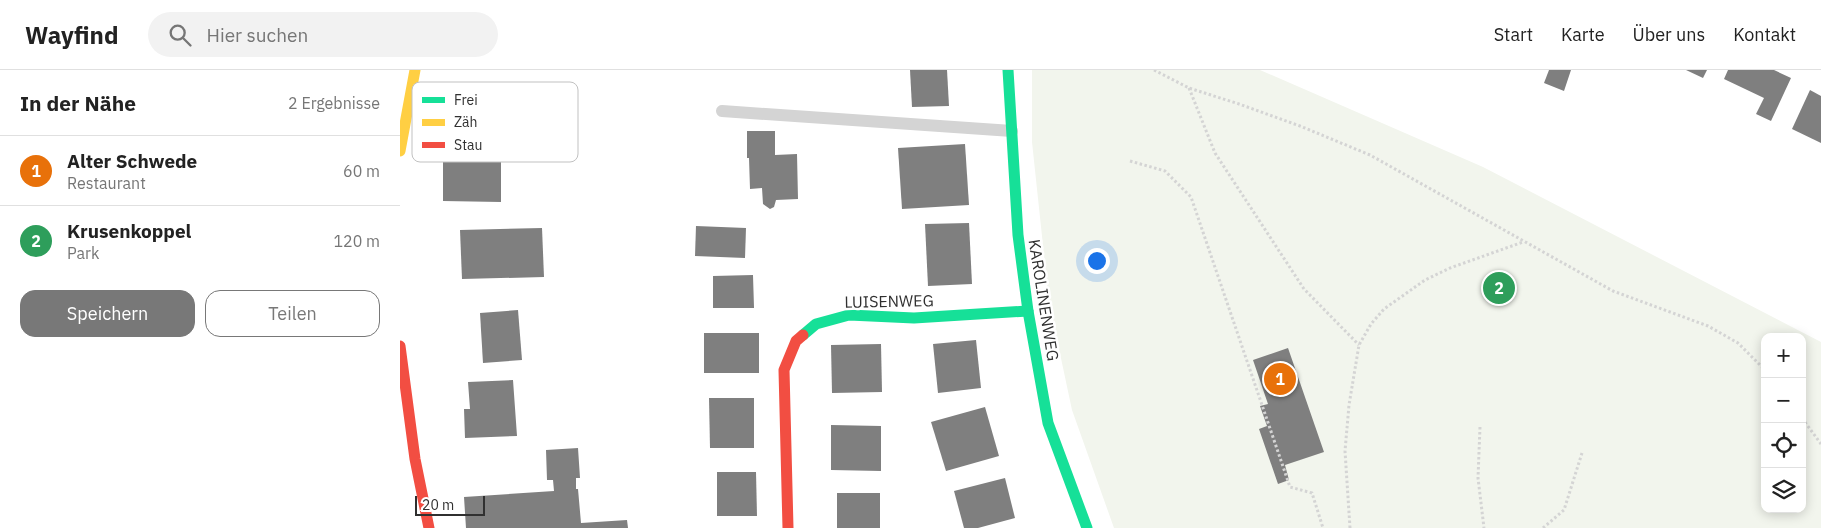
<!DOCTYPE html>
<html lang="de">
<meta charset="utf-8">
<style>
body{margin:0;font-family:"IBM Plex Sans",sans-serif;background:#f2f2f2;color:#222}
.controls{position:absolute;right:15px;bottom:15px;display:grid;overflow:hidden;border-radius:10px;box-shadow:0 2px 12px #0003}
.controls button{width:45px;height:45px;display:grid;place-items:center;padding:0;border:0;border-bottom:1px solid #e0e0e0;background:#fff;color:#222;font:25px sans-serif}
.scale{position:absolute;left:15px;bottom:12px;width:70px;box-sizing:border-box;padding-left:5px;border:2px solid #303030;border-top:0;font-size:14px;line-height:18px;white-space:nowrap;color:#303030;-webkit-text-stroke:4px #fff;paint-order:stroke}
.you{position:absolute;left:696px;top:190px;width:18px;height:18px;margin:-12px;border:4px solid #fff;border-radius:50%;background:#1a73e8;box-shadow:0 0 0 8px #1a73e833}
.badge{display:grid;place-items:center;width:32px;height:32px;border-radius:50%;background:#787878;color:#fff;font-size:16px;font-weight:700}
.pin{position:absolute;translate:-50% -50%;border:2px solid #fff;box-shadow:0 1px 5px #0006}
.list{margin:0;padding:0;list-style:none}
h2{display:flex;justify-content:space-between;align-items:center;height:65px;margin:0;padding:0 20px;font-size:21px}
h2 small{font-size:16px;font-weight:400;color:#767676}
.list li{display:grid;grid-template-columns:32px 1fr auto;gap:15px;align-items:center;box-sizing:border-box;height:70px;padding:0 20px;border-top:1px solid #e0e0e0}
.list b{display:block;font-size:19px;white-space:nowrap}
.list p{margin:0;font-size:16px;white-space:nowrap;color:#767676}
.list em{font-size:16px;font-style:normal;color:#767676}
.actions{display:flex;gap:10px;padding:15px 20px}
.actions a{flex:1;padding:11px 0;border:1px solid #787878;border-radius:15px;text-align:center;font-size:18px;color:#787878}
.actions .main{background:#787878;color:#fff}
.icon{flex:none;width:28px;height:28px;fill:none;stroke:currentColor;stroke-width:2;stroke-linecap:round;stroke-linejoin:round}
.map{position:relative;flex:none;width:1421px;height:458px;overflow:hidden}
header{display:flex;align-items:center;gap:30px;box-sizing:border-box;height:70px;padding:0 25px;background:#fff;border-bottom:1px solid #e0e0e0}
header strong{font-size:24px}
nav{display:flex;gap:28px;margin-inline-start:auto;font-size:18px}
.search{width:350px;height:45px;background:#f2f2f2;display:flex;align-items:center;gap:12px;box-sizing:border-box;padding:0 18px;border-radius:28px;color:#767676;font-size:19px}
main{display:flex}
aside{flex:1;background:#fff}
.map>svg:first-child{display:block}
.green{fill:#f2f5ed;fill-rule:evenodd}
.building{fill:#7f7f7f}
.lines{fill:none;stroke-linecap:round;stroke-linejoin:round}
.path{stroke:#d4d4d4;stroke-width:3;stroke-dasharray:2.5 2.5;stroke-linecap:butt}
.lane{stroke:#d4d4d4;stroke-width:12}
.fast{stroke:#16e098;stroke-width:11}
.slow{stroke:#ffcf43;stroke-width:11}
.jam{stroke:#f24e42;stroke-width:11}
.labels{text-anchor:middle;stroke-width:5;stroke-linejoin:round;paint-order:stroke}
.street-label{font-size:16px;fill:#303030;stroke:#fff}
.key{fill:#fff;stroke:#c1c1c1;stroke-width:1}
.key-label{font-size:14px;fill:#303030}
</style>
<header>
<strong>Wayfind</strong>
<div class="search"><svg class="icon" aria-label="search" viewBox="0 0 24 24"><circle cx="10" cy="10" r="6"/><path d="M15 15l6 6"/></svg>Hier suchen</div>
<nav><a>Start</a><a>Karte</a><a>Über uns</a><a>Kontakt</a></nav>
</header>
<main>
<aside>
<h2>In der Nähe<small>2 Ergebnisse</small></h2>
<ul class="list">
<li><span class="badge" style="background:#e8710a">1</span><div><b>Alter Schwede</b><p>Restaurant</p></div><em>60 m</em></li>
<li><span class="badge" style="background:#2e9e5b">2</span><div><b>Krusenkoppel</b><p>Park</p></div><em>120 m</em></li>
</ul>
<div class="actions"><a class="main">Speichern</a><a>Teilen</a></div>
</aside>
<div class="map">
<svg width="1421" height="458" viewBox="0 0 1421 458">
<rect width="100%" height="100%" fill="#fff"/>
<!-- green -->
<path class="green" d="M632,0H860L1083,97L1421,272V458H714L672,340L649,232L632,72ZM1365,267H1402V439H1365Z"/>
<!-- building -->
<g class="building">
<path d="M510,0H547L549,36L512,37Z"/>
<path d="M1149,0H1171L1164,21L1144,13Z"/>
<path d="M1286,0H1307L1303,8Z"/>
<path d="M1328,0H1374L1391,8L1371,51L1356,44L1364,28L1324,9Z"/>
<path d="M1410,20L1421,26V73L1392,59Z"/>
<path d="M347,61H375V85L397,84L398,129L376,130L374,137L370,139L363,134L362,118L350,119L349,88H347Z"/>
<path d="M565,74L569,135L502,139L498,78Z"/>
<path d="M43,76L101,77V132L43,131Z"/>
<path d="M569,153L572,214L528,216L525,154Z"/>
<path d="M296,156L346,158L345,188L295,186Z"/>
<path d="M142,158L144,207L62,209L60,160Z"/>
<path d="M353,205L354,238H313V206Z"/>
<path d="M118,240L122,290L83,293L80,243Z"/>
<rect x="304" y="263" width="55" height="40"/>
<path d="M576,270L581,318L538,323L533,274Z"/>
<path d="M481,274L482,322L432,323L431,275Z"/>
<path d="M888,278L924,382L885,395L889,410L878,414L859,359L867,356L860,336L868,334L853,290Z"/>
<path d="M113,310L117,366L65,368L64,339H70L68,312Z"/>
<path d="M309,328H354V378H310Z"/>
<path d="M585,337L599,386L546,401L531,352Z"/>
<path d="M431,355L481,356V401L431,400Z"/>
<path d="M178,378L180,408H176V419H178L181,453L227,450L228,458H66L64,427L154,421L153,410H147L146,380Z"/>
<path d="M317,402H356L357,446H317Z"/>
<path d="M605,408L615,448L578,458H564L554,421Z"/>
<rect x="437" y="423" width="43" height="35"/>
</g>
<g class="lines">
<!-- path -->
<g class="path">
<path d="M754,0L789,18L839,34L900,56L970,85L1213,221L1308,256L1338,273L1365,300"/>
<path d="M789,18L815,83L904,219L959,275"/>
<path d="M730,91L765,101L791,127L890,417L912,423L923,458"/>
<path d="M1402,348L1421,374"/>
<path d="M1080,357L1078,408L1084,458"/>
<path d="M950,458L945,381L949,335L959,275L971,254L984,239L1025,210L1050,198L1123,172"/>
<path d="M1143,458L1164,440L1182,383"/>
</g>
<!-- lane -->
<path class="lane" d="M322,41L612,61"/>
<!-- fast -->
<g class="fast">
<path d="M608,0L618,165L628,241L648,353L687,458"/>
<path d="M403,265L416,254L449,245L514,248L628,241"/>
</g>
<!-- slow -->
<path class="slow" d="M0,81L15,0"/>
<!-- jam -->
<g class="jam">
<path d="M0,276L15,389L29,458"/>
<path d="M388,458L384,300L396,271L403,265"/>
</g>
</g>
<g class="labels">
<!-- street labels -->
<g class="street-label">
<text transform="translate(644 230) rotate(81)" y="6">KAROLINENWEG</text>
<text transform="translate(489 231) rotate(-1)" y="6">LUISENWEG</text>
</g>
</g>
<!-- legend -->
<rect x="12" y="12" width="166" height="80" rx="8" class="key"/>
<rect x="22" y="27" width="23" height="6" fill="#16e098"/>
<rect x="22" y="49" width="23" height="7" fill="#ffcf43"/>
<rect x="22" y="72" width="23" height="6" fill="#f24e42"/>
<g class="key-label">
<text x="54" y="35">Frei</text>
<text x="54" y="57">Zäh</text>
<text x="54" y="80">Stau</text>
</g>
</svg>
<div class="controls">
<button>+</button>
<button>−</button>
<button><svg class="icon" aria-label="locate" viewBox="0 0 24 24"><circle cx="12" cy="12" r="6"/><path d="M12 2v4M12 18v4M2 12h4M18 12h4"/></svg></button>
<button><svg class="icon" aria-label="layers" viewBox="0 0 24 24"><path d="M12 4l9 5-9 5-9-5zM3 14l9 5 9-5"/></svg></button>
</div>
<div class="scale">20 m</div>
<div class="you"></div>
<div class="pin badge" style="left:880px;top:309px;background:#e8710a">1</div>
<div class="pin badge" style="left:1099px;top:218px;background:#2e9e5b">2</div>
</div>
</main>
